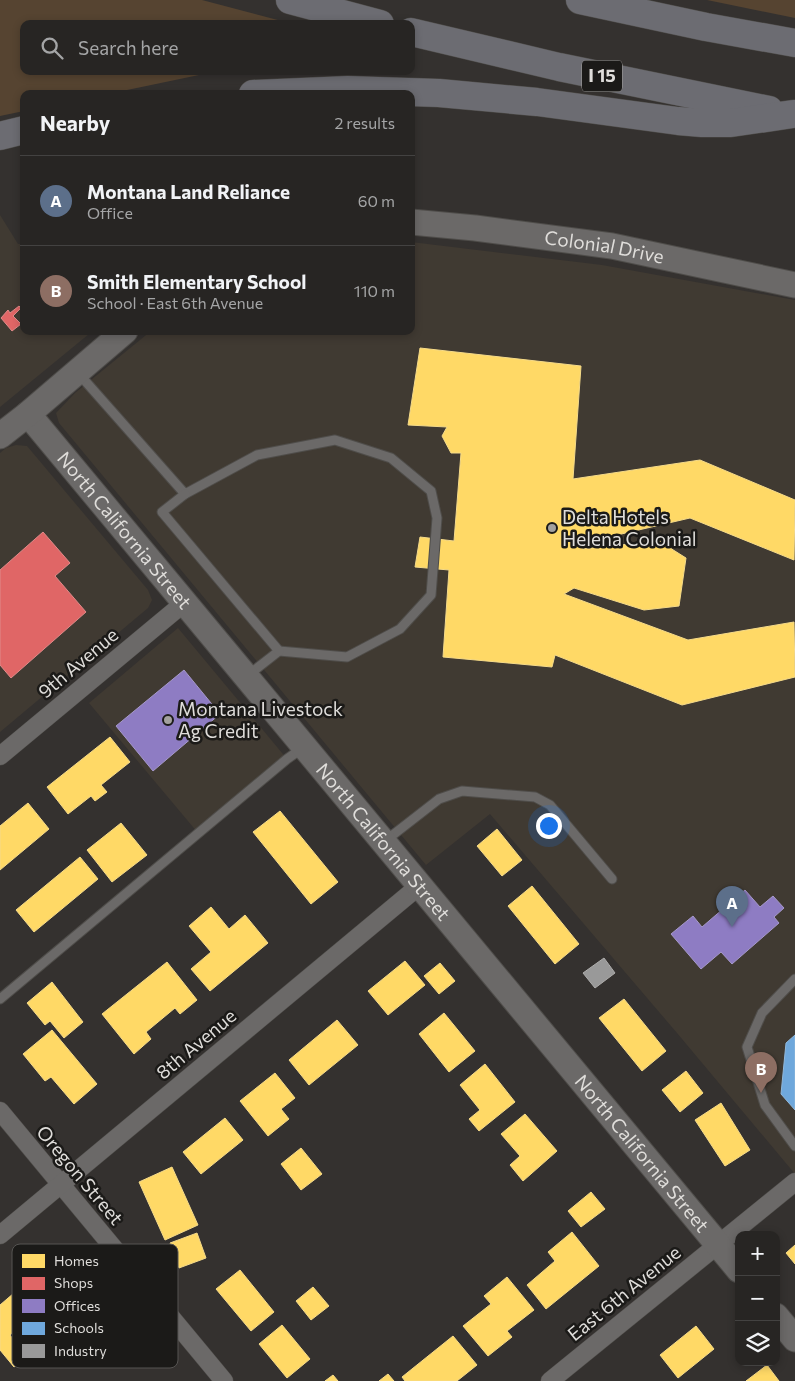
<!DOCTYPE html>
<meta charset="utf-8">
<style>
body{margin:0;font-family:Commissioner,sans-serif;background:#2f2d2b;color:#f1f3f6}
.controls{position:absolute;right:15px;bottom:15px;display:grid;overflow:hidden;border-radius:10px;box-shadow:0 2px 8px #0003}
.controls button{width:45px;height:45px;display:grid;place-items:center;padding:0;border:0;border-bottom:1px solid #434241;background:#272523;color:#f1f3f6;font:25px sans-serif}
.you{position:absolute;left:548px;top:825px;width:18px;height:18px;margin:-12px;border:4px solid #fff;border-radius:50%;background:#1a73e8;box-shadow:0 0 0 8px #1a73e833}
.badge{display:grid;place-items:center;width:32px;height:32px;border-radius:50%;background:#a3a19e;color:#fff;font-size:16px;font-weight:700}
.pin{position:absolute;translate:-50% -41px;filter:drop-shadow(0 1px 2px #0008)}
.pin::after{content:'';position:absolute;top:26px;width:18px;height:15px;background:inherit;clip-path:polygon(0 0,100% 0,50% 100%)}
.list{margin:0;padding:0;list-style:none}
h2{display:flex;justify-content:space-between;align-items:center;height:65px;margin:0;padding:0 20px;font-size:21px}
h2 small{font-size:16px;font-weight:400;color:#a4a5a6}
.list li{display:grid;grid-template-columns:32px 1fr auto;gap:15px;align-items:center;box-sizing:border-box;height:90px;padding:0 20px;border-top:1px solid #434241}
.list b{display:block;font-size:19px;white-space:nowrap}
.list p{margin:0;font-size:16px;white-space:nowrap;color:#a4a5a6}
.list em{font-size:16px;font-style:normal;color:#a4a5a6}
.icon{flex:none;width:28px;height:28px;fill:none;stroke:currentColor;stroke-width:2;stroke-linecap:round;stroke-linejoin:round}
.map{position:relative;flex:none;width:795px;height:1381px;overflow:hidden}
.search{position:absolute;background:#272523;box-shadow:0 2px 8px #0003;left:20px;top:20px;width:395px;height:55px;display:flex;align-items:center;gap:12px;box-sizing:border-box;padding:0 18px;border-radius:10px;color:#a4a5a6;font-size:19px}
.panel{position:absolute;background:#272523;box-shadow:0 2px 8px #0003;left:20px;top:90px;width:395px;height:245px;border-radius:10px}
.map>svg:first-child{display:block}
.built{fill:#403a32}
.green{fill:#564431}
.homes{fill:#ffd966;stroke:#f5da89}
.shops{fill:#e06666;stroke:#e08a89}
.offices{fill:#8e7cc3;stroke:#a699ca}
.schools{fill:#6fa8dc;stroke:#91b8db}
.industry{fill:#999;stroke:#aeadac}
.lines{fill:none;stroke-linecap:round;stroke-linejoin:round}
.lane-casing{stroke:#4f4d4a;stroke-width:11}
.street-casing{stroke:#4f4d4a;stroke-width:19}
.secondary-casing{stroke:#4f4d4a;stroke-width:27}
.highway-casing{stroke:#4f4d4a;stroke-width:29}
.lane{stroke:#6b6968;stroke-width:9}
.street{stroke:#6b6968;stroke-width:18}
.secondary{stroke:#6b6968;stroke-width:25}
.highway{stroke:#6c6c72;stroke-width:28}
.poi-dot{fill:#a3a19e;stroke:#1b1a18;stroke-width:2}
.labels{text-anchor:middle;stroke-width:5;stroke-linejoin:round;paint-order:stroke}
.shield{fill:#1b1a18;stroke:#a4a2a0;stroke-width:1}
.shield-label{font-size:18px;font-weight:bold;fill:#dfddda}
.street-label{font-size:19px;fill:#dfddda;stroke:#1b1a18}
.poi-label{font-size:19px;fill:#dfddda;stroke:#1b1a18;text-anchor:start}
.key{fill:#1b1a18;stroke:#565452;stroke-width:1}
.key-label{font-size:14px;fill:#dfddda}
</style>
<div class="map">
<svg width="795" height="1381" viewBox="0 0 795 1381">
<rect width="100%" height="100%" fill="#34312f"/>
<!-- built -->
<g class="built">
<path d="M0,215L18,244H24V331H86L89,334L0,407Z"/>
<path d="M411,242L602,265L795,300V1174L677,1033L490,814L426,865L59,423L56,413L75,393L151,331H411Z"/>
<path d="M16,445L27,446L148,590L152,600L148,608L0,732V453L6,448Z"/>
<path d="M178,628L287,759L198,833L89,703Z"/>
</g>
<!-- green -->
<g class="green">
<path d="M0,0H202L293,24H24V71H385L384,74L199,75L108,94H24V111L0,116Z"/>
<path d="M707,0H795V18Z"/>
</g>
<!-- homes -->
<g class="homes">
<path d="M420,348L581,366L573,479L700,460L795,500L794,560L690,518L587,542L582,549L659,541L686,558L679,606L644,610L574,588L564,594L688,640L794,622L795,677L682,705L555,655L552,667L443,657L449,570L415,567L420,537L454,541L461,453H451L442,436L447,427L408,425Z"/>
<path d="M110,737L130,762L101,785L107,792L95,801L91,796L68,814L47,787Z"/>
<path d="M28,803L49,829L0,870V826Z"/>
<path d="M280,811L338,882L311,904L253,832Z"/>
<path d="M121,823L147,855L112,882L87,850Z"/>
<path d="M497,829L522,860L502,876L477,846Z"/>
<path d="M80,857L98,879L34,932L16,910Z"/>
<path d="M532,886L579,944L555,964L508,906Z"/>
<path d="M211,907L229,929L245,915L268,943L210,991L191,969L211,952L189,926Z"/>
<path d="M405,961L425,985L388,1015L368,991Z"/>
<path d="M167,962L197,1000L180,1014L175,1008L146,1032L151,1039L134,1054L102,1014Z"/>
<path d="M440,963L455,981L439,994L424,976Z"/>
<path d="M52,982L83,1022L64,1038L50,1021L45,1025L27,1003Z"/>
<path d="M624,999L666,1051L642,1071L599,1018Z"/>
<path d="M444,1013L475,1051L449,1072L419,1034Z"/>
<path d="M337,1020L358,1045L309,1085L289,1060Z"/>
<path d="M52,1030L97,1084L74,1104L51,1077L45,1081L23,1054Z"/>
<path d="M485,1064L515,1102L479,1131L469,1119L480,1110L460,1085Z"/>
<path d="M686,1071L703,1093L680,1112L662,1090Z"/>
<path d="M275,1073L295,1098L281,1109L289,1119L268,1136L240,1101Z"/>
<path d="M721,1103L750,1150L725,1166L695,1120Z"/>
<path d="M525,1114L557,1151L523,1181L510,1165L520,1156L501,1134Z"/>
<path d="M225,1118L243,1140L201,1174L183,1152Z"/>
<path d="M301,1148L322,1174L301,1190L281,1164Z"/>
<path d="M172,1167L198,1225L165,1240L139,1182Z"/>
<path d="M591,1192L605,1209L581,1227L568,1211Z"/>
<path d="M572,1232L599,1266L546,1309L527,1285L555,1261L548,1252Z"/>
<path d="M197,1233L206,1258L179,1268L170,1243Z"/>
<path d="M795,1245V1264L786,1253Z"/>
<path d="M240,1270L274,1312L251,1331L216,1289Z"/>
<path d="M507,1277L534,1310L507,1331L512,1337L488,1356L463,1326L491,1304L484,1296Z"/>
<path d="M21,1287L40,1310L10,1335L27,1357L14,1367L0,1350V1305Z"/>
<path d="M313,1287L329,1306L311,1320L296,1301Z"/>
<path d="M282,1325L310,1359L287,1378L259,1344Z"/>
<path d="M696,1326L714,1349L678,1378L660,1355Z"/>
<path d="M453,1336L477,1365L457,1381H405L402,1377Z"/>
<path d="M767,1365L779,1381H746Z"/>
<path d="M388,1374L394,1381H379Z"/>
<path d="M333,1375L338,1381H325Z"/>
</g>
<!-- shops -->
<g class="shops">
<path d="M19,306L21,308L13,316L21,324L12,331L1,318L8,310L10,313Z"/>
<path d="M43,532L70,563L55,576L86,612L11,678L0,665V570Z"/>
</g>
<!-- offices -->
<g class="offices">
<path d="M184,670L220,714L153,771L116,726Z"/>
<path d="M745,890L760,907L773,896L784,908L774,917L779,923L732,964L721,952L701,969L671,934L693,916L702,927Z"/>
</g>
<!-- schools -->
<path class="schools" d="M795,1035V1110L781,1094L786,1043Z"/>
<!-- industry -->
<path class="industry" d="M604,958L615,973L595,988L583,973Z"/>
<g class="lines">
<defs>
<g id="lane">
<path d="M79,374L185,494L257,455L335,440L391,458L431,491L437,518L431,595L400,629L347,657L279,651L247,676"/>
<path d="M185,494L162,512L279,651"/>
<path d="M385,841L439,799L462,791L535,797L550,805L612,879"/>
<path d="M795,979L762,1013L747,1047L765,1105L795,1146"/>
<path d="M0,999L287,759L304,747"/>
</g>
<g id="street">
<path d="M0,756L184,603"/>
<path d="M0,1111L224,1381"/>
<path d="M0,1235L419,886"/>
<path d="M550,1381L795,1182"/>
</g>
<g id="secondary">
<path id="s1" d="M411,222L475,228L612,246L795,285"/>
<path id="s2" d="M28,414L739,1270"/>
<path d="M0,436L28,414L125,331"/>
<path d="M776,1316L795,1339"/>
</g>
<g id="highway">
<path d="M290,0L380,24"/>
<path d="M580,0L706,27L795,43"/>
<path d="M411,32L559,67L769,110"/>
<path d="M253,94L348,90L439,93L537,102L678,121L702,123H731L793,114"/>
<path d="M0,136L24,130"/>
</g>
</defs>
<!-- lane casing -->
<use href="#lane" class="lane-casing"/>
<!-- street casing -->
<use href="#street" class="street-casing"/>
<!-- secondary casing -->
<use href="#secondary" class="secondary-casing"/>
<!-- highway casing -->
<use href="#highway" class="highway-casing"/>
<!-- lane -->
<use href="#lane" class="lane"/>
<!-- street -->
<use href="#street" class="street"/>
<!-- secondary -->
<use href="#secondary" class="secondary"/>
<!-- highway -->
<use href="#highway" class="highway"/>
</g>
<!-- markers -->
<g class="poi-dot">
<circle cx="552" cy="528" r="5"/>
<circle cx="168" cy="720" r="5"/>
</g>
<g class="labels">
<!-- shield labels -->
<rect class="shield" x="582" y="60.5" width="40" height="31" rx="4"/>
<g class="shield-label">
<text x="602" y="82">I 15</text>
</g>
<!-- street labels -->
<g class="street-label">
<text dy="7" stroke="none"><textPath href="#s1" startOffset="195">Colonial Drive</textPath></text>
<text dy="7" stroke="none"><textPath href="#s2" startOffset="151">North California Street</textPath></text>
<text transform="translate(78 663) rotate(-40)" y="7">9th Avenue</text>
<text dy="7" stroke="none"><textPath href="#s2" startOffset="556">North California Street</textPath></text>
<text transform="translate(196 1044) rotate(-40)" y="7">8th Avenue</text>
<text dy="7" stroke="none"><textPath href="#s2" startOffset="961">North California Street</textPath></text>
<text transform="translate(80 1175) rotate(50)" y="7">Oregon Street</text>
<text transform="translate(624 1293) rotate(-39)" y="7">East 6th Avenue</text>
</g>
<!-- poi labels -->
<g class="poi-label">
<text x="562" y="524">Delta Hotels<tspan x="562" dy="22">Helena Colonial</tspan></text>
<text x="178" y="716">Montana Livestock<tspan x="178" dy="22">Ag Credit</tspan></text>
</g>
</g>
<!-- legend -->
<rect x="12" y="1244" width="166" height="124" rx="8" class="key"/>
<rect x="22" y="1254" width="23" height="14" fill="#ffd966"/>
<rect x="22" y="1277" width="23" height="13" fill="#e06666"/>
<rect x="22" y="1299" width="23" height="14" fill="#8e7cc3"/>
<rect x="22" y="1322" width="23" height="13" fill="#6fa8dc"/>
<rect x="22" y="1344" width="23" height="14" fill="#999"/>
<g class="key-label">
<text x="54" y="1266">Homes</text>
<text x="54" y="1288">Shops</text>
<text x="54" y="1311">Offices</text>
<text x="54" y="1333">Schools</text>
<text x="54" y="1356">Industry</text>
</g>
</svg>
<div class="controls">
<button>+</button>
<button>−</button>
<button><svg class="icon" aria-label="layers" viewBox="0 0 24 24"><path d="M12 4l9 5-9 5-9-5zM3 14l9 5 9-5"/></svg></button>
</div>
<div class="you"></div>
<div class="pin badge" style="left:732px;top:927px;background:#5c6f8a">A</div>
<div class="pin badge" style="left:761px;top:1093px;background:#8d6e63">B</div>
<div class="search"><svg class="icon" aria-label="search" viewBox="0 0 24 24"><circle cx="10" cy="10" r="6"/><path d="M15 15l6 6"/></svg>Search here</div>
<section class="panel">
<h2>Nearby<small>2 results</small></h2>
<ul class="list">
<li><span class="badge" style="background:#5c6f8a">A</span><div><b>Montana Land Reliance</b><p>Office</p></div><em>60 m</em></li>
<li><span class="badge" style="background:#8d6e63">B</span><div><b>Smith Elementary School</b><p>School · East 6th Avenue</p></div><em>110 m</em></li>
</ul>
</section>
</div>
